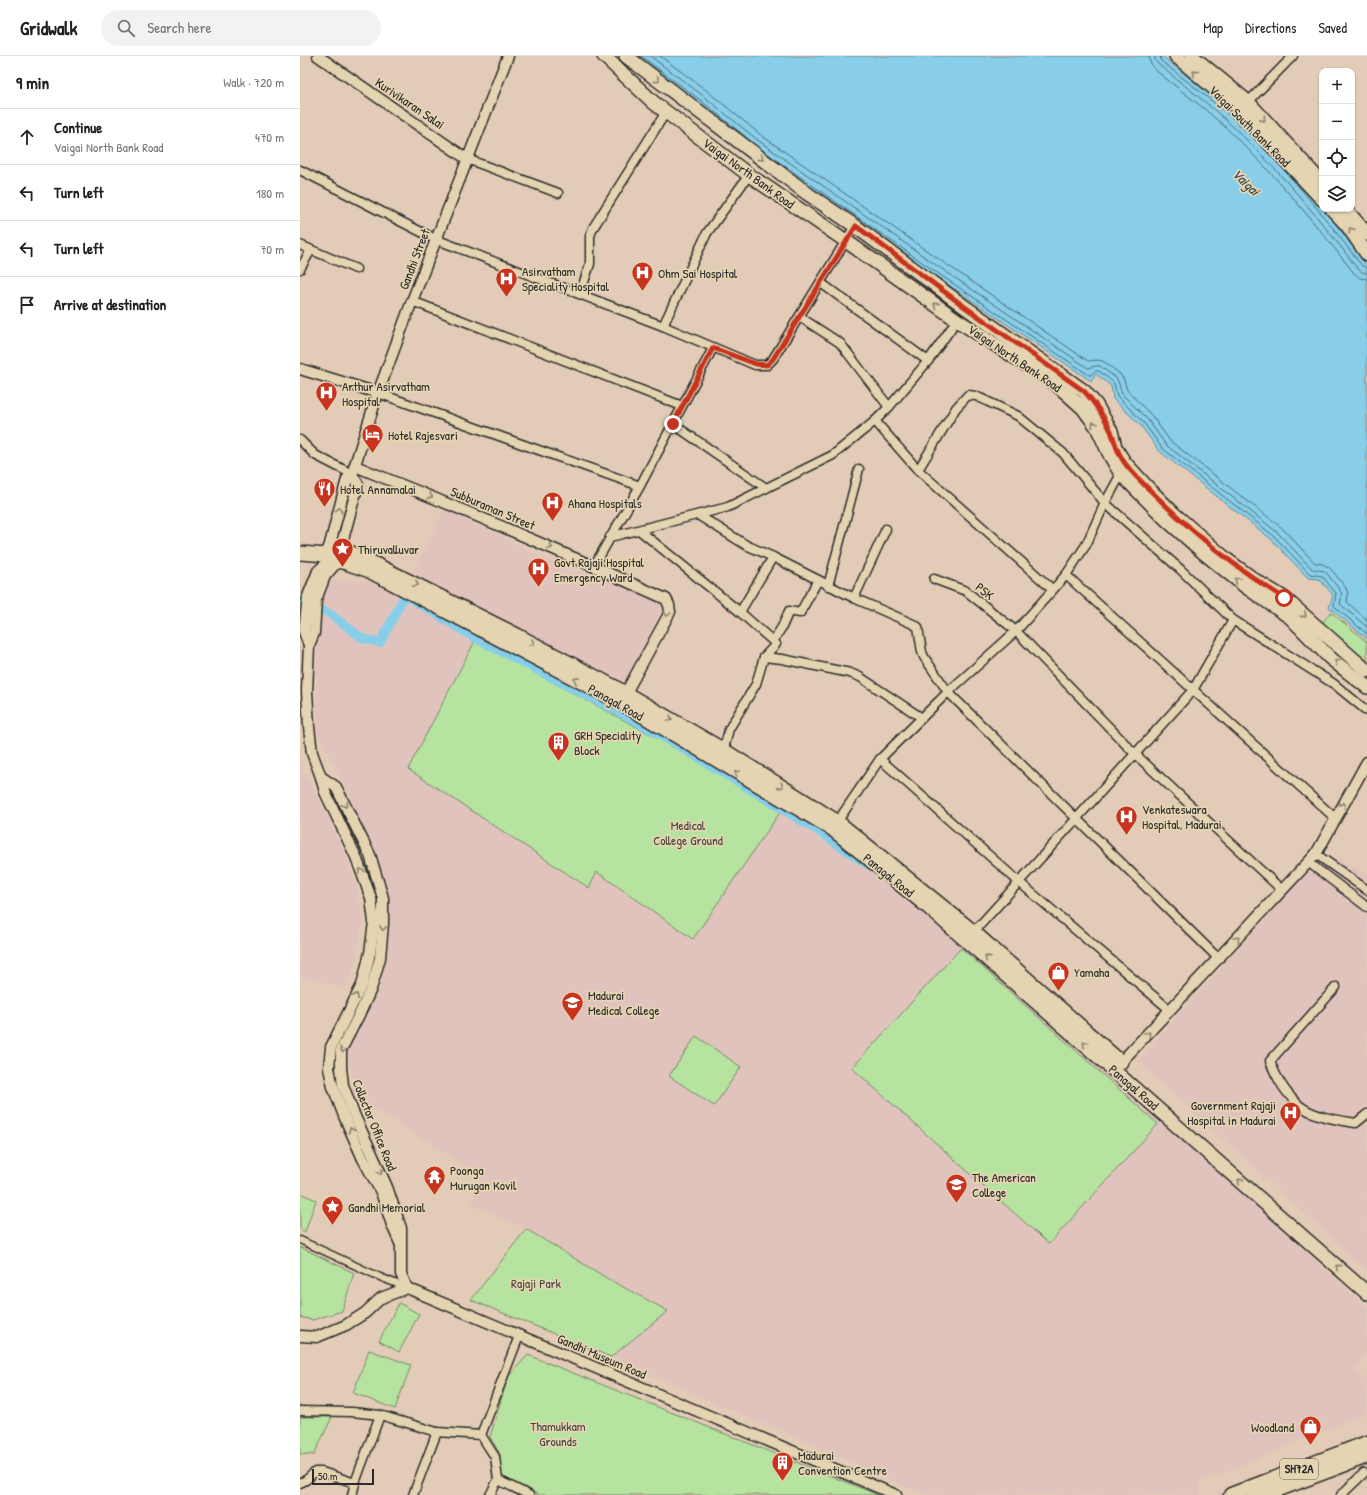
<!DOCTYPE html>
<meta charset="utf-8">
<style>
body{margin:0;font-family:"Patrick Hand",sans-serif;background:#f2f2f2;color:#202124}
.controls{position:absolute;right:12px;top:12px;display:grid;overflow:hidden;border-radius:8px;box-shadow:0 1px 3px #0004}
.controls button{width:36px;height:36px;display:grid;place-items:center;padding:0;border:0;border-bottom:1px solid #e0e0e0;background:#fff;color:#202124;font:20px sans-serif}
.scale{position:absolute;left:12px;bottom:10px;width:62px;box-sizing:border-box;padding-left:4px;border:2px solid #2b2b2b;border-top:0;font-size:11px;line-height:14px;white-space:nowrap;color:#2b2b2b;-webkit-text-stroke:3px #e5d4b1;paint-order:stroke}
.stop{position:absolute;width:12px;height:12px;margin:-9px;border:3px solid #c8321e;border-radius:50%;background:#fff}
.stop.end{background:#c8321e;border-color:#fff;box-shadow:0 1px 4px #0008}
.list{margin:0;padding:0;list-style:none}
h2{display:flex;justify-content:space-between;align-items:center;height:52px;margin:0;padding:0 16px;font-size:17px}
h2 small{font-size:13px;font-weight:400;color:#757577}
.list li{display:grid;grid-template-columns:26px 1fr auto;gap:12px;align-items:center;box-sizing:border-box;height:56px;padding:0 16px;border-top:1px solid #e0e0e0}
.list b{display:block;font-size:15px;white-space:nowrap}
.list p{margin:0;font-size:13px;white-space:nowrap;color:#757577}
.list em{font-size:13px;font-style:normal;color:#757577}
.icon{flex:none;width:22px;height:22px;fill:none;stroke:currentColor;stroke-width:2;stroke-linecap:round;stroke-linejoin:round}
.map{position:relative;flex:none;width:1067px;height:1439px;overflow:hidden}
header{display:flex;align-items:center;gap:24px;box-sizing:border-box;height:56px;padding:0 20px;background:#fff;border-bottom:1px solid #e0e0e0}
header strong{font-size:19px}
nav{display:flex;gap:22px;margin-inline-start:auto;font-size:14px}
.search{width:280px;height:36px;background:#f2f2f2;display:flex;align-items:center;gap:10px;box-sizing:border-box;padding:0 14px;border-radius:22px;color:#757577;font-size:15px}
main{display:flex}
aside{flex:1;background:#fff}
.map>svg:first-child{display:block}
.built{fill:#e1c3be}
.green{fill:#b7e3a0;stroke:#718766}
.water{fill:#88cee9;stroke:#638d9d}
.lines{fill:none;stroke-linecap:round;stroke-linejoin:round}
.shore{stroke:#506c77;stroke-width:1}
.canal{stroke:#88cee9;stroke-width:9}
.pedestrian-casing{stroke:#2b2b2b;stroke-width:9}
.minor-casing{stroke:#2b2b2b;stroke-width:11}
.tertiary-casing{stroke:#2b2b2b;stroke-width:13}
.primary-casing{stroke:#2b2b2b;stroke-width:16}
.trunk-casing{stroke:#2b2b2b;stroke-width:17}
.pedestrian{stroke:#e5d4b1;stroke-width:6}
.minor{stroke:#e5d4b1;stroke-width:8}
.tertiary{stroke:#e5d4b1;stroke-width:10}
.primary{stroke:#e5d4b1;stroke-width:13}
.trunk{stroke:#e5d4b1;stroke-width:14}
.oneway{stroke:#88806e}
.route{stroke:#c8321e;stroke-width:5}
.labels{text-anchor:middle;stroke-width:3.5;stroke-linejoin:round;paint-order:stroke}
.shield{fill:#e5d4b1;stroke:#635e53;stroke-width:1}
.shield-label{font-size:12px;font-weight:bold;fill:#2b2b2b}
.street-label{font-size:13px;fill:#2b2b2b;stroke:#e5d4b1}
.poi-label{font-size:13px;fill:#2b2b2b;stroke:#e5d4b1;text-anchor:start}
.park-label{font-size:13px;fill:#40473d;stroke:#e5d4b1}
.water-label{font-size:14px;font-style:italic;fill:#394348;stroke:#e5d4b1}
</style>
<header>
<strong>Gridwalk</strong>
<div class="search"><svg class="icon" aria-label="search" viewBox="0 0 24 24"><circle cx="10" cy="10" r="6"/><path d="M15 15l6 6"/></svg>Search here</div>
<nav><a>Map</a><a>Directions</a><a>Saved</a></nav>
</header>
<main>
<aside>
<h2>9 min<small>Walk · 720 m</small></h2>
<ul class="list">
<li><svg class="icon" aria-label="ahead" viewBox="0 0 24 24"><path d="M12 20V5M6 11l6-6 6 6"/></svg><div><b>Continue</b><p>Vaigai North Bank Road</p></div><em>470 m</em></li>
<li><svg class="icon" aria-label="left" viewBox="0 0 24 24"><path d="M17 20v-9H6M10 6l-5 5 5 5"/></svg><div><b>Turn left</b></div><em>180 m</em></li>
<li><svg class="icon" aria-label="left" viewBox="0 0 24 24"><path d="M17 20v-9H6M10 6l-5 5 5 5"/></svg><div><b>Turn left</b></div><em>70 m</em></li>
<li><svg class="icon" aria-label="arrive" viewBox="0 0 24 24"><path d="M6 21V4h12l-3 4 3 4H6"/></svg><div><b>Arrive at destination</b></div></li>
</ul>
</aside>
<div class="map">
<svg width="1067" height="1439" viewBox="0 0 1067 1439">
<rect width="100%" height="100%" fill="#e3ccb7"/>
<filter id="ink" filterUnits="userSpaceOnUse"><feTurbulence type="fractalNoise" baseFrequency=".025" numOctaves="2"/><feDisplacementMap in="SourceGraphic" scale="8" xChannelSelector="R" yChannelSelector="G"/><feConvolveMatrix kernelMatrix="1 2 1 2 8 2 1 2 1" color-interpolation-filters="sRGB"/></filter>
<g filter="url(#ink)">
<!-- built -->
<g class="built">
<path d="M149,454L273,516L294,512L364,549L327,627L112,517L143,455Z"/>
<path d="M32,524L64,525L93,534L175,585L108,713L289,832L361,684L481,755L517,778L521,786L529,787L580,820L870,1071L1067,1251V1295L1055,1316L1067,1323V1357L899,1427L901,1439H625L311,1301L368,1255L310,1224L226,1173L171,1149L182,1120L50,1037L54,1032L46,992L77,940L87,903L88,841L80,815L45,731L17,677L15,588L17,564L19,544Z"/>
<path d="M0,696L3,714L40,784L57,830L63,863L56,902L46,932L0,921Z"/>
<path d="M1023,798L1052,809L1067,819V1215L837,1005Z"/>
</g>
<!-- green -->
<g class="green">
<path d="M1031,556L1067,586V605L1022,567Z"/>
<path d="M175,585L361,684L481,755L393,883L297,816L289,832L108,713Z"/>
<path d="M661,892L858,1068L749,1188L552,1012Z"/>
<path d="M396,980L441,1011L414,1050L369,1020Z"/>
<path d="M0,1137L16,1144L5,1176L0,1173Z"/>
<path d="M226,1173L310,1224L368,1255L311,1301L171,1244Z"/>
<path d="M0,1191L54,1217L42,1255L12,1264L0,1261Z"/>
<path d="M99,1247L119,1258L99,1296L79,1285Z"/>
<path d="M69,1294L111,1309L95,1353L53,1337Z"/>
<path d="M228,1299L578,1439H239L201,1420L200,1398L190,1381L208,1321Z"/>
<path d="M0,1361H32L14,1399L0,1398Z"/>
</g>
<!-- water -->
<path class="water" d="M334,0H862L932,57L986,110L1031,162L1067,210V583L1029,551L1033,539L1019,523L1008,522L971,483L859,395L841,370L813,343L811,330L796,318L791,325L634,219L453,92Z"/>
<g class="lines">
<!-- shore -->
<g class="shore">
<path d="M341,0L399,43L452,86"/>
<path d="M350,0L402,39L459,85L639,211L788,312L795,310H800L817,323L819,328L822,338L848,364L866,389L977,476L1012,513L1025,515L1039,533L1042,538L1040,548L1067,571"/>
<path d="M360,0L406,34L462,80L643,206L788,305L797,304L803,305L820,318L824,324L827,334L852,360L870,385L981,471L1015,507L1023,508L1030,512L1046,532L1048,538L1047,546L1067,564"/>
<path d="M849,0L850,6L854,13C877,32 901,49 923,69C972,114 1013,165 1054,217L1060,222L1067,223"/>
<path d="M855,0V4L858,8C881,27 905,45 927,65C976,110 1018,161 1058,213L1062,216L1067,217"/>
<path d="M860,0L861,5C884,23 908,41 930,60C980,105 1022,157 1062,210L1067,212"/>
<path d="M459,92L636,216L789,319H791L795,315H799L814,327L817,340L844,367L862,392L974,480L1010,518L1022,520L1036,537L1034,550L1067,578"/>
</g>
<!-- canal -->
<path class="canal" d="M0,544L30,558L62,582L80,587L105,539L173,581L330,662L369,684L518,775L568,809"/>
<defs>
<path id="pedestrian" d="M0,1184L80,1221L107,1232"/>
<g id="minor">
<path d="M948,46L993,0"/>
<path d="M167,103L258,137"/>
<path d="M0,114L135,183L363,270L455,309H467L473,303L555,170"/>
<path d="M0,189L56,213"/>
<path d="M0,213L11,194"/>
<path d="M521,227L628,305"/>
<path d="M280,238L290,208V180L293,172L366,56"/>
<path d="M112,245L382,350"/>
<path d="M500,261L540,287L589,351"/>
<path d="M363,270L407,177L449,119"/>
<path d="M78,337L340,430"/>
<path d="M575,365L618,414L752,533"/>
<path d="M373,368L466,432"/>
<path d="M0,384L15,399L52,418"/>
<path d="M618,414L656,352L668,339L676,340L718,360L763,397L805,447L880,513L933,564L1034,628L1067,655"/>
<path d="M398,459L446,489L473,501L554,542L613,568L618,571L622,596L624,601L648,636L918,902"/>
<path d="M339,474L440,556L476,588L464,601L456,628L429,673L423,697"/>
<path d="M310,481L428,451L533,399L575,365L589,351L628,305L657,264"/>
<path d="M294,510L340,430L413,292"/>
<path d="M766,519L1035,762"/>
<path d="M634,523L666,535L716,575L835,698L982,834"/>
<path d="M528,530L559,413"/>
<path d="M554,542L586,473"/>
<path d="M440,556L473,501"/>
<path d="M473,585L482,571L489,555L500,557L518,524"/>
<path d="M464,601L482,603L550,617L560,621L622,662"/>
<path d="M580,703L719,826L870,954"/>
<path d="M535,769L580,703L648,636L716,575L766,519L786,489L805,447L821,418"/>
<path d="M1016,798L1067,834"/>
<path d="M1008,806L1067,851"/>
<path d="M671,879L893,634L933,564"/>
<path d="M1036,931L970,1005C976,1021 986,1038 999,1049C1014,1061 1038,1064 1056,1067L1067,1058"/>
<path d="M0,1355L52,1356L80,1359L137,1376"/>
<path d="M181,1379L195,1401L198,1424L190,1439"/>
<path d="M198,1424L229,1439"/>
<path d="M0,1427L6,1424L15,1416H22L55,1427"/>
<path d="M52,1439L56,1424L80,1359"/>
<path d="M113,1439L137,1376L181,1379L219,1280"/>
<path d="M951,1439L966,1434"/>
<path d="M1041,1439L1064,1417"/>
</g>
<g id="tertiary">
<path d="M18,0L167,103"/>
<path d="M0,313L78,337"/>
<path d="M55,410C160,452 263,496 366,543L369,549L370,556L322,644"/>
<path d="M41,491L58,428L52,418"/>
<path d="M29,492L47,423L52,418L78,337L112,245L208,0"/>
<path d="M37,506L25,520L16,544L14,577L9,589L7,635L9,671L12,697L21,721L25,736L56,801L71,842L74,866L70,897L62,929L31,991L29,1012L33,1031L44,1060L63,1103L81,1136L92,1169L100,1187"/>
<path d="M9,589L4,576L8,540L18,515L30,504"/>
<path d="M21,721L36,731L70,799L83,842V868L80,902L71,933L61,955L41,994V1012L43,1029L53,1056L87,1131L101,1172V1218L107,1232"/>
<path d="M821,1006L1016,798L1067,706"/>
<path d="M107,1232L596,1439"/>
<path d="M0,1280L17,1281L46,1269L65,1257L81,1242L107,1232"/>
</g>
<g id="primary">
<path d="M304,0L353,46L449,119L546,185L657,264L755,327L783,352L797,371L810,399L821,418L868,465L904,497L946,531L991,562L1030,602L1067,631"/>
<path d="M326,0L508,138L555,170L665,251L784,335L796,349L811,375L815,391L824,406L846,430L874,458L927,504L956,525L984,542L1067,615"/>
<path d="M876,0L935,50L1022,143"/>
<path d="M892,0L948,46L1022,127"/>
<path d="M1032,153L1047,169L1067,198"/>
<path d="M1045,153L1067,178"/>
<circle cx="36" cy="498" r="8"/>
<path d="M43,493L71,506L217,579L313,630L422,693L538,766L674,876L821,1006"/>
<path d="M0,497L27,499"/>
<path d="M40,505L67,514L321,647L532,773L629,852L1067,1237"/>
</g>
<g id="trunk">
<path d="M931,1439L1067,1387"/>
<path d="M963,1439L1067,1400"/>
</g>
</defs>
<!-- pedestrian casing -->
<use href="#pedestrian" class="pedestrian-casing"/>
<!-- minor casing -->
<use href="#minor" class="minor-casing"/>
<!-- tertiary casing -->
<use href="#tertiary" class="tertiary-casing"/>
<!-- primary casing -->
<use href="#primary" class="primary-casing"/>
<!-- trunk casing -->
<use href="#trunk" class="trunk-casing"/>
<!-- pedestrian -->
<use href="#pedestrian" class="pedestrian"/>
<!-- minor -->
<use href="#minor" class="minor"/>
<!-- tertiary -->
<use href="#tertiary" class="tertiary"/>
<!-- primary -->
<use href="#primary" class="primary"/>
<!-- trunk -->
<use href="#trunk" class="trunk"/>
</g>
<!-- one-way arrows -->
<defs><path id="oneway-chevron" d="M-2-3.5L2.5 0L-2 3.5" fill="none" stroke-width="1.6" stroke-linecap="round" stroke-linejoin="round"/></defs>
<g class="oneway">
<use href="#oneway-chevron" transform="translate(895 17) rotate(-139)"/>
<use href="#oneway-chevron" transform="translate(357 24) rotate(37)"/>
<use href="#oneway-chevron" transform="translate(963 63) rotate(48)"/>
<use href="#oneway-chevron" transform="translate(461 102) rotate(37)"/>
<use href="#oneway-chevron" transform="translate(1051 174) rotate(-126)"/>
<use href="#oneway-chevron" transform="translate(636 249) rotate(-144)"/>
<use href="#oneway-chevron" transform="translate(794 368) rotate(-124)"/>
<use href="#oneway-chevron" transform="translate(130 440) rotate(22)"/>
<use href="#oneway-chevron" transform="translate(39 454) rotate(-75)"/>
<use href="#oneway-chevron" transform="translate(250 491) rotate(23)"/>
<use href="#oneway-chevron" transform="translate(937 524) rotate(-141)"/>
<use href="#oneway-chevron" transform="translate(116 528) rotate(27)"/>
<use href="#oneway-chevron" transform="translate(367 558) rotate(108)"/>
<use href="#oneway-chevron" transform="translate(1004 559) rotate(41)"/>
<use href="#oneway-chevron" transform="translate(232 587) rotate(28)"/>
<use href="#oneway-chevron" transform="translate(1037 606) rotate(-141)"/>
<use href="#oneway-chevron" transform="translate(276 624) rotate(-153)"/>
<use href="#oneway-chevron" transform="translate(370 663) rotate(30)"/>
<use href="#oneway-chevron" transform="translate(437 717) rotate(-150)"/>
<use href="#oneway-chevron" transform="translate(481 730) rotate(32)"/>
<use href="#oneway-chevron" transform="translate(45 749) rotate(64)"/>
<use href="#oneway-chevron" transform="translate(1043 749) rotate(-61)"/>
<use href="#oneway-chevron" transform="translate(61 815) rotate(-111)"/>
<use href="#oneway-chevron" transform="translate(83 872) rotate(94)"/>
<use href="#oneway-chevron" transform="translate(937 883) rotate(-47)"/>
<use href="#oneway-chevron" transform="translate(687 902) rotate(-139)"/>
<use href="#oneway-chevron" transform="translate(56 940) rotate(-63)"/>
<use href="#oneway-chevron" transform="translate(848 978) rotate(-47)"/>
<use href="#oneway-chevron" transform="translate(785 988) rotate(-139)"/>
<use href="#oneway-chevron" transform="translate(43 994) rotate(105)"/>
<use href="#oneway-chevron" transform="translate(51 1074) rotate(-113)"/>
<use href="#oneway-chevron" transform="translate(80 1116) rotate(66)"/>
<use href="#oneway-chevron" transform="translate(940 1125) rotate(-139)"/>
<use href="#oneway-chevron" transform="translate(1038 1211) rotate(-139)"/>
</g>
</g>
<g class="lines" filter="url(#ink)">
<!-- route -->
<path class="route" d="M373,368L413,292L456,308L467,309L473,303L556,170L665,251L784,335C795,347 804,360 811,375C815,386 817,397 824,406C834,420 848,432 860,444C899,482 937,513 984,542"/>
</g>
<!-- icons -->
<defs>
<symbol id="hospital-pin" viewBox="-11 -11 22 30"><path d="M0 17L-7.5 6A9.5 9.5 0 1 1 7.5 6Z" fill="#c8321e" stroke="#e5d4b1"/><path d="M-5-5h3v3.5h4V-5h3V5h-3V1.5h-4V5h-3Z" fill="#fff"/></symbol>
<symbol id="hotel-pin" viewBox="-11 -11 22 30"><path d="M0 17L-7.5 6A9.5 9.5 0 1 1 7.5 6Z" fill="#c8321e" stroke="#e5d4b1"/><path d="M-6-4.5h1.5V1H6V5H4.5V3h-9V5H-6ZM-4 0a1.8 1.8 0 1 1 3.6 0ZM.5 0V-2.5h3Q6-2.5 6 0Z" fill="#fff"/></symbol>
<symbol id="restaurant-pin" viewBox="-11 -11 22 30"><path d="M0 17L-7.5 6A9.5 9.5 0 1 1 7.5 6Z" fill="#c8321e" stroke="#e5d4b1"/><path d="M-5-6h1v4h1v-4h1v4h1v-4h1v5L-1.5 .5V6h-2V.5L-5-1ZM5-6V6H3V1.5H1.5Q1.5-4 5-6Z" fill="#fff"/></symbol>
<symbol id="sight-pin" viewBox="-11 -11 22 30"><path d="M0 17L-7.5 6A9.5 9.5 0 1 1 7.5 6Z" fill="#c8321e" stroke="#e5d4b1"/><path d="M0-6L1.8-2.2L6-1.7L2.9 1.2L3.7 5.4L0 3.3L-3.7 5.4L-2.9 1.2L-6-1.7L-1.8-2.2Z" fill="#fff"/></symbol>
<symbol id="building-pin" viewBox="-11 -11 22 30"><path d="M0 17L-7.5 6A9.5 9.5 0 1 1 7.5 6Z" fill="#c8321e" stroke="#e5d4b1"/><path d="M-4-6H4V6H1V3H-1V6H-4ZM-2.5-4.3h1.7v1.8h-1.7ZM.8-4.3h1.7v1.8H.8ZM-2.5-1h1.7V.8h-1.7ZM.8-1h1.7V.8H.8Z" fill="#fff"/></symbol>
<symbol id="shop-pin" viewBox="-11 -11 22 30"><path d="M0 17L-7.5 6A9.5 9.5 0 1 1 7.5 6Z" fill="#c8321e" stroke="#e5d4b1"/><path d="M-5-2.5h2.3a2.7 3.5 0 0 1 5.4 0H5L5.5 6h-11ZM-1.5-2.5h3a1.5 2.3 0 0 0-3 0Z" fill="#fff"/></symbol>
<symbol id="university-pin" viewBox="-11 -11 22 30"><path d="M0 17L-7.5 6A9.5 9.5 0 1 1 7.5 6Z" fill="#c8321e" stroke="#e5d4b1"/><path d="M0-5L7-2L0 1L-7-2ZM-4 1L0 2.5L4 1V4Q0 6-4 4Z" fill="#fff"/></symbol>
<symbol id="temple-pin" viewBox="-11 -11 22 30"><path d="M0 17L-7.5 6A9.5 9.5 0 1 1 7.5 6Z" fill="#c8321e" stroke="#e5d4b1"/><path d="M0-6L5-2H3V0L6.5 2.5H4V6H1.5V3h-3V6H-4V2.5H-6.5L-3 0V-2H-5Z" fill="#fff"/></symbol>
</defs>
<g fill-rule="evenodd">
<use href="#hospital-pin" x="330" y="204" width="25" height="34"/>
<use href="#hospital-pin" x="194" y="210" width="25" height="34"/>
<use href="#hospital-pin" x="14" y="324" width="25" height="34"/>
<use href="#hotel-pin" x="60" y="366" width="25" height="34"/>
<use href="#restaurant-pin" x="12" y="420" width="25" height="34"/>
<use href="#hospital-pin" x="240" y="434" width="25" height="34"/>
<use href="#sight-pin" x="30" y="480" width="25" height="34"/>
<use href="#hospital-pin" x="226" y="500" width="25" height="34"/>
<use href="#building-pin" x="246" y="674" width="25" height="34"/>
<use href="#hospital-pin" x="814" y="748" width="25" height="34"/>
<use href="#shop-pin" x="746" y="904" width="25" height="34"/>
<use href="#university-pin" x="260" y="934" width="25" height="34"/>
<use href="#hospital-pin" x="978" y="1044" width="25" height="34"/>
<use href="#temple-pin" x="122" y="1108" width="25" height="34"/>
<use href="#university-pin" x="644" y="1116" width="25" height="34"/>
<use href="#sight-pin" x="20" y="1138" width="25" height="34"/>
<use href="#shop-pin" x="998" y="1358" width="25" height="34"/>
<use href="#building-pin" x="470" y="1394" width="25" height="34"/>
</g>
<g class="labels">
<!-- shield labels -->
<rect class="shield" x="980" y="1403" width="38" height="20" rx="3"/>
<g class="shield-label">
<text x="999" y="1417">SH72A</text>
</g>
<!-- street labels -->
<g class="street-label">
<text transform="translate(110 47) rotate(34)" y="5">Kurivikaran Salai</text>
<text transform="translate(950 70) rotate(45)" y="5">Vaigai South Bank Road</text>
<text transform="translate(449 117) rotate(36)" y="5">Vaigai North Bank Road</text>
<text transform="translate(114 203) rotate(-69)" y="5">Gandhi Street</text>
<text transform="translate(715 302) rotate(34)" y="5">Vaigai North Bank Road</text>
<text transform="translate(193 452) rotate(23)" y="5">Subburaman Street</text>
<text transform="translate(685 535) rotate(38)" y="5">PSK</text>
<text transform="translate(316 646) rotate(29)" y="5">Panagal Road</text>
<text transform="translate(589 819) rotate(39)" y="5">Panagal Road</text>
<text transform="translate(834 1031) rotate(41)" y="5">Panagal Road</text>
<text transform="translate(75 1069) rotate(68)" y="5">Collector Office Road</text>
<text transform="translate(302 1300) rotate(23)" y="5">Gandhi Museum Road</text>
</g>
<!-- poi labels -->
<g class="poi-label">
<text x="222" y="220">Asirvatham<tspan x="222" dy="15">Speciality Hospital</tspan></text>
<text x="358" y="222">Ohm Sai Hospital</text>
<text x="42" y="335">Arthur Asirvatham<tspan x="42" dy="15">Hospital</tspan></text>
<text x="88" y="384">Hotel Rajesvari</text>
<text x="40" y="438">Hotel Annamalai</text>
<text x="268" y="452">Ahana Hospitals</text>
<text x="58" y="498">Thiruvalluvar</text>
<text x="254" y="511">Govt Rajaji Hospital<tspan x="254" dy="15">Emergency Ward</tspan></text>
<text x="274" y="684">GRH Speciality<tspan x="274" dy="15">Block</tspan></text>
<text x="842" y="758">Venkateswara<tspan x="842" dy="15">Hospital, Madurai</tspan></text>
<text x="774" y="921">Yamaha</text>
<text x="288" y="944">Madurai<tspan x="288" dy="15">Medical College</tspan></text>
<text x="976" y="1054" text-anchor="end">Government Rajaji<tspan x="976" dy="15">Hospital in Madurai</tspan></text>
<text x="150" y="1119">Poonga<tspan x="150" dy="15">Murugan Kovil</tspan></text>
<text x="672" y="1126">The American<tspan x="672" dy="15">College</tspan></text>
<text x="48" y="1156">Gandhi Memorial</text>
<text x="994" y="1376" text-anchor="end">Woodland</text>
<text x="498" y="1404">Madurai<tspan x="498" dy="15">Convention Centre</tspan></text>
</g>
<!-- park labels -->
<g class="park-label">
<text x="388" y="774">Medical<tspan x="388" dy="15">College Ground</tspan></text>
<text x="236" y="1232">Rajaji Park</text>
<text x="258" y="1375">Thamukkam<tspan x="258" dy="15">Grounds</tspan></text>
</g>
<!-- water labels -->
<g class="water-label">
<text transform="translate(946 126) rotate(44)" y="5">Vaigai</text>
</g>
</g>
</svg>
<div class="controls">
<button>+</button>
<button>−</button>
<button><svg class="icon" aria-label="locate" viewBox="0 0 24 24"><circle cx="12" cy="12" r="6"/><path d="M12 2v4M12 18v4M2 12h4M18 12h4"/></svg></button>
<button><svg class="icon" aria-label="layers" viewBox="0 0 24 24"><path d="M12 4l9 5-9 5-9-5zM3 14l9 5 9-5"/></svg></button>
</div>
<div class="scale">50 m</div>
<div class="stop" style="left:984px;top:542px"></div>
<div class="stop end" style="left:373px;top:368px"></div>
</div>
</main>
